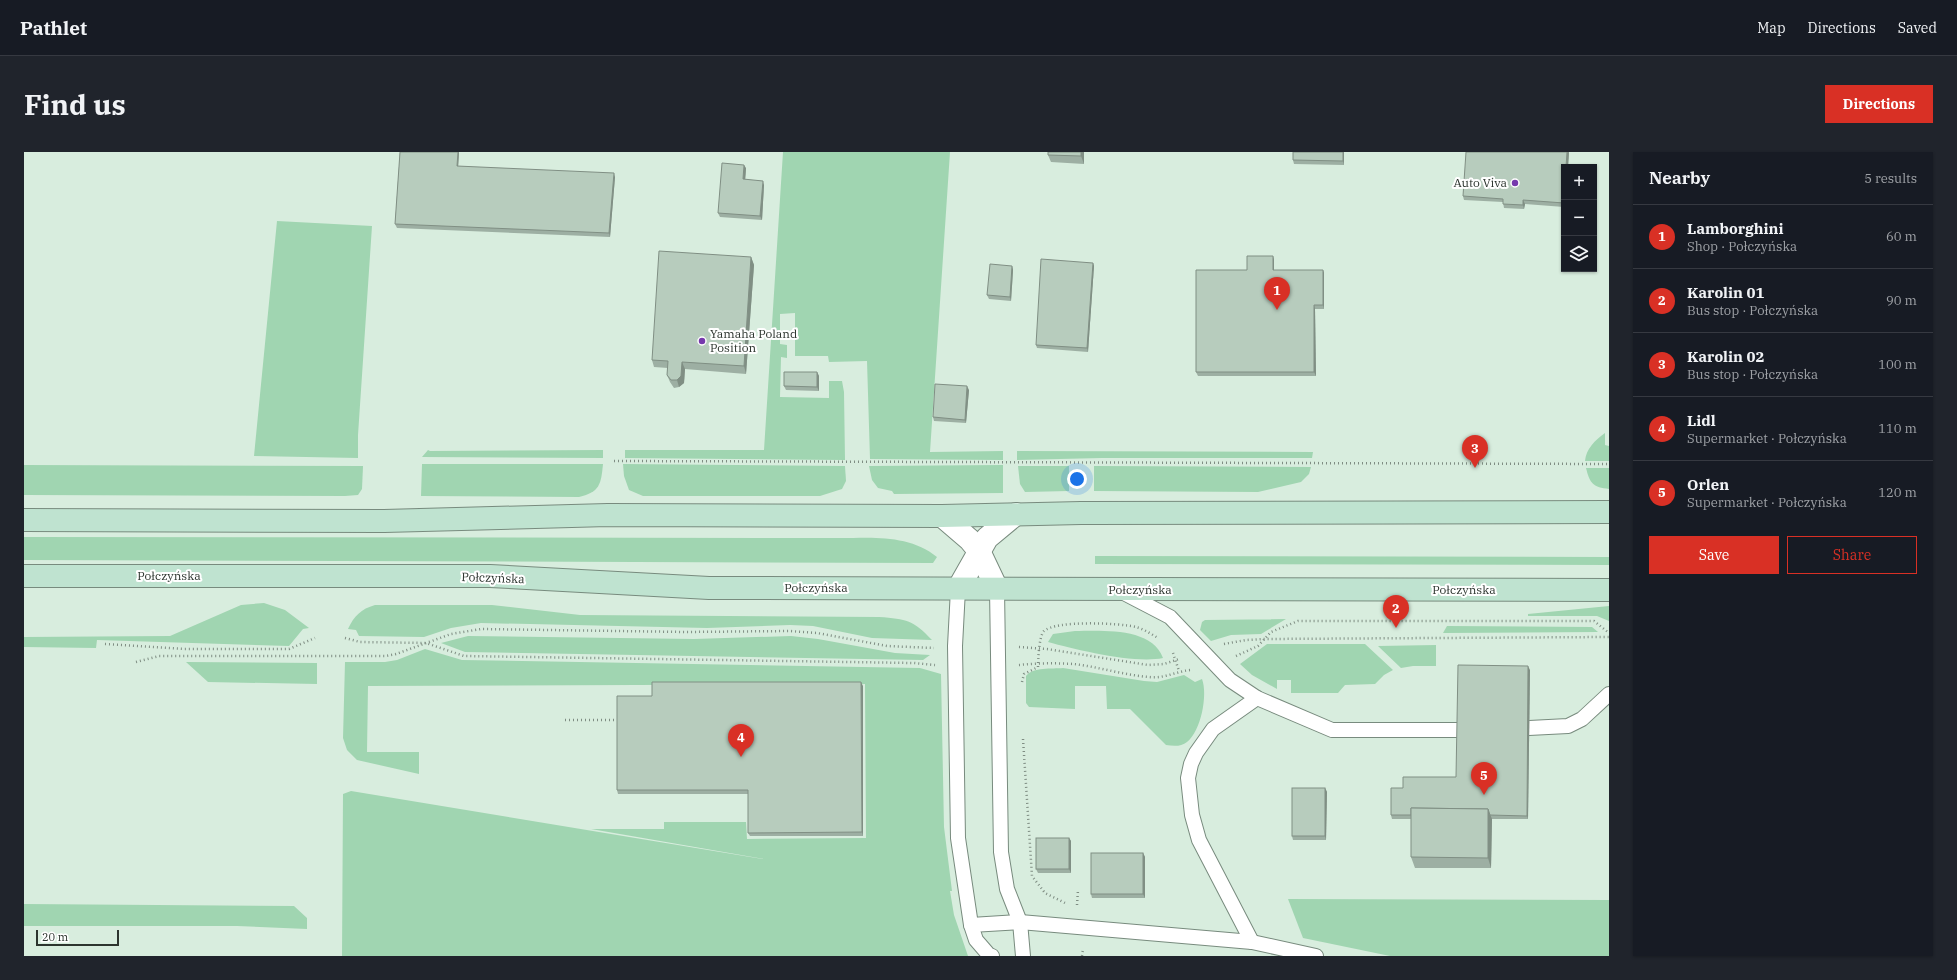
<!DOCTYPE html>
<meta charset="utf-8">
<style>
body{margin:0;font-family:"IBM Plex Serif",serif;background:#20242c;color:#f1f3f6}
.controls{position:absolute;right:12px;top:12px;display:grid;overflow:hidden;border-radius:0px;box-shadow:0 1px 3px #0004}
.controls button{width:36px;height:36px;display:grid;place-items:center;padding:0;border:0;border-bottom:1px solid #363941;background:#171b24;color:#f1f3f6;font:20px sans-serif}
.scale{position:absolute;left:12px;bottom:10px;width:83px;box-sizing:border-box;padding-left:4px;border:2px solid #2c342e;border-top:0;font-size:11px;line-height:14px;white-space:nowrap;color:#2c342e;-webkit-text-stroke:3px #fff;paint-order:stroke}
.you{position:absolute;left:1053px;top:327px;width:14px;height:14px;margin:-10px;border:3px solid #fff;border-radius:50%;background:#1a73e8;box-shadow:0 0 0 6px #1a73e833}
.badge{display:grid;place-items:center;width:26px;height:26px;border-radius:50%;background:#d93025;color:#fff;font-size:13px;font-weight:700}
.pin{position:absolute;translate:-50% -33px;filter:drop-shadow(0 1px 2px #0008)}
.pin::after{content:'';position:absolute;top:21px;width:14px;height:12px;background:inherit;clip-path:polygon(0 0,100% 0,50% 100%)}
.list{margin:0;padding:0;list-style:none}
h2{display:flex;justify-content:space-between;align-items:center;height:52px;margin:0;padding:0 16px;font-size:17px}
h2 small{font-size:13px;font-weight:400;color:#9ea1a6}
.list li{display:grid;grid-template-columns:26px 1fr auto;gap:12px;align-items:center;box-sizing:border-box;height:64px;padding:0 16px;border-top:1px solid #363941}
.list b{display:block;font-size:15px;white-space:nowrap}
.list p{margin:0;font-size:13px;white-space:nowrap;color:#9ea1a6}
.list em{font-size:13px;font-style:normal;color:#9ea1a6}
.actions{display:flex;gap:8px;padding:12px 16px}
.actions a{flex:1;padding:9px 0;border:1px solid #d93025;border-radius:0px;text-align:center;font-size:14px;color:#d93025}
.actions .main{background:#d93025;color:#fff}
.icon{flex:none;width:22px;height:22px;fill:none;stroke:currentColor;stroke-width:2;stroke-linecap:round;stroke-linejoin:round}
.map{position:relative;flex:none;width:1585px;height:804px;overflow:hidden;border-radius:0px}
header{display:flex;align-items:center;gap:24px;box-sizing:border-box;height:56px;padding:0 20px;background:#171b24;border-bottom:1px solid #363941}
header strong{font-size:19px}
nav{display:flex;gap:22px;margin-inline-start:auto;font-size:14px}
.intro{display:flex;align-items:center;justify-content:space-between;box-sizing:border-box;height:96px;padding:0 24px}
h1{margin:0;font-size:28px}
.button{padding:10px 18px;border-radius:0px;background:#d93025;color:#fff;font-size:14px;font-weight:700}
main{display:flex;gap:24px;padding:0 24px}
aside{flex:1;background:#171b24;border-radius:0px;box-shadow:0 1px 3px #0004}
.map>svg:first-child{display:block}
.green{fill:#a0d5b1}
.lines{fill:none;stroke-linecap:round;stroke-linejoin:round}
.lane-casing{stroke:#788b7e;stroke-width:16}
.street-casing{stroke:#788b7e;stroke-width:24}
.secondary-casing{stroke:#788b7e;stroke-width:24}
.path{stroke:#7f8d83;stroke-width:2.5;stroke-dasharray:1 3;stroke-linecap:butt}
.lane{stroke:#fff;stroke-width:14}
.street{stroke:#fff;stroke-width:22}
.secondary{stroke:#bfe3d0;stroke-width:22}
.wall{fill:#9dafa3}
.shaded-wall{fill:#808f84}
.building{fill:#b7ccbd;stroke:#808f84}
.poi-dot{fill:#7638ad;stroke:#fff;stroke-width:1.5}
.labels{text-anchor:middle;stroke-width:4;stroke-linejoin:round;paint-order:stroke}
.poi-label{font-size:12px;fill:#2c342e;stroke:#fff;text-anchor:end}
.street-label{font-size:12px;fill:#2c342e;stroke:#fff}
</style>
<header>
<strong>Pathlet</strong>
<nav><a>Map</a><a>Directions</a><a>Saved</a></nav>
</header>
<div class="intro"><h1>Find us</h1><a class="button">Directions</a></div>
<main>
<div class="map">
<svg width="1585" height="804" viewBox="0 0 1585 804">
<rect width="100%" height="100%" fill="#d8edde"/>
<!-- green -->
<g class="green">
<path d="M759,0H926L906,300L979,299V308L846,307L843,209L805,210L804,204H771V161L756,162V192L763,193V206L757,205L756,245L805,246V229H818L820,240L821,308L601,306V298H740Z"/>
<path d="M253,69L348,74L334,283V306L230,304Z"/>
<path d="M1581,281V293L1585,294V309H1561C1562,297 1571,288 1581,281Z"/>
<path d="M404,298L406,299L579,298V306L398,305Z"/>
<path d="M993,299L1289,300L1288,306H1078L993,308Z"/>
<path d="M398,312H579C577,332 576,340 555,345L397,344Z"/>
<path d="M599,312L821,314L822,329L818,337L796,344H619L605,338L600,324Z"/>
<path d="M0,313L339,314L338,337L334,343L321,344L0,343Z"/>
<path d="M979,313V341L870,342L868,339L854,336L848,328L845,314Z"/>
<path d="M994,314H1045V339L1001,340L996,332Z"/>
<path d="M1070,314L1287,315L1285,322L1277,330L1234,340L1070,339Z"/>
<path d="M1562,316H1585V337C1569,335 1566,332 1562,316Z"/>
<path d="M0,385L829,386C858,385 890,386 913,405L909,411L0,408Z"/>
<path d="M1071,404L1585,405V413L1071,412Z"/>
<path d="M240,451L261,458L285,476L279,477L265,494L73,488L72,496L0,495V485L146,484L217,453Z"/>
<path d="M351,453H468L556,463L855,465C883,467 889,468 908,488L848,486L789,474L766,473L683,476L457,471L427,476L400,485L335,484L332,478L324,477C330,464 337,457 351,453Z"/>
<path d="M1585,454V469L1573,464H1504V462Z"/>
<path d="M1262,467L1237,482L1207,483L1187,489L1176,478L1178,470L1181,468Z"/>
<path d="M1423,474L1568,475L1574,480L1419,481Z"/>
<path d="M1051,479C1078,479 1128,475 1139,506C1111,512 1053,498 1024,490L1029,482Z"/>
<path d="M444,484L670,487L767,484L794,487L871,501L906,503L899,508L441,500L417,491Z"/>
<path d="M1243,492H1341L1369,518L1360,523L1351,532L1321,533L1314,541H1267V528H1253V537L1228,523L1216,512Z"/>
<path d="M1412,493V514H1389L1377,516L1354,494Z"/>
<path d="M401,497L438,508L896,516L917,522L920,675L928,739H926L930,763L944,804H318L319,642L327,639L763,711L567,677H640V670H722L723,687L842,686L841,532L344,534L343,600H395V622L333,608L323,598L319,586L321,510H361L373,508Z"/>
<path d="M162,510L293,511V532L184,530Z"/>
<path d="M1039,516L1120,529L1133,530L1160,523L1171,530L1178,527C1184,543 1177,579 1163,590C1157,595 1149,594 1142,593L1106,557H1083L1082,534H1051V557L1005,555L1002,551V524C1009,515 1028,517 1039,516Z"/>
<path d="M1264,747L1585,748V804H1366L1279,786Z"/>
<path d="M0,752L270,754L283,766V777L213,774H0Z"/>
</g>
<g class="lines">
<defs>
<g id="lane">
<path d="M934,437L931,494L934,686L947,773L952,788L965,803L968,804"/>
<path d="M973,437L977,700L983,737L996,770L999,804"/>
<path d="M1096,439L1146,465L1206,528L1233,546L1308,578H1452"/>
<path d="M1487,577L1544,574L1558,567L1585,542"/>
<path d="M947,773L996,770L1228,790L1292,804"/>
<path d="M1228,790L1175,688L1168,663L1164,626L1167,612L1172,601L1189,577L1233,546"/>
</g>
<g id="street">
<path d="M918,364L946,388L955,399L973,437"/>
<path d="M934,437L963,386L992,362"/>
</g>
<g id="secondary">
<path d="M0,368L360,369L584,363L918,364L1057,361L1585,360"/>
<path d="M0,424H466L685,436L1585,438"/>
</g>
</defs>
<!-- lane casing -->
<use href="#lane" class="lane-casing"/>
<!-- street casing -->
<use href="#street" class="street-casing"/>
<!-- secondary casing -->
<use href="#secondary" class="secondary-casing"/>
<!-- path -->
<g class="path">
<path d="M590,309L1585,312"/>
<path d="M321,486L336,490L402,491L440,504L890,511L911,513"/>
<path d="M81,492L160,497H265L291,486"/>
<path d="M1200,492L1222,488L1241,487L1585,485"/>
<path d="M995,495L1023,497L1124,513L1140,512L1155,507"/>
<path d="M1149,501L1155,519"/>
<path d="M1212,504L1234,494L1247,480L1274,469H1570L1585,481"/>
<path d="M112,510L135,504H362L372,502L427,482L457,477L662,480L766,479L793,481L863,494L910,496"/>
<path d="M995,513C1013,511 1032,511 1050,512C1075,515 1100,523 1125,525C1140,527 1153,519 1167,518"/>
<path d="M998,530L1000,522L1014,515C1014,508 1015,484 1020,479C1032,468 1096,471 1112,475C1120,477 1127,482 1134,486"/>
<path d="M541,568H594"/>
<path d="M999,587L1008,724L1021,741L1041,751"/>
<path d="M1053,753L1054,738"/>
<path d="M1058,804L1059,797"/>
</g>
<!-- lane -->
<use href="#lane" class="lane"/>
<!-- street -->
<use href="#street" class="street"/>
<!-- secondary -->
<use href="#secondary" class="secondary"/>
</g>
<!-- wall -->
<g class="wall">
<path d="M376,0H435L434,14L591,25L586,85L373,76L371,72Z"/>
<path d="M1024,0H1060V12L1027,10L1024,3Z"/>
<path d="M1269,0H1320V13L1270,12L1269,8Z"/>
<path d="M1545,0L1544,15H1540V55L1501,52L1500,57L1480,56L1479,50L1440,48L1439,44Z"/>
<path d="M722,16L721,27L740,33L738,68L696,65L694,61Z"/>
<path d="M1249,104L1250,108V118H1299L1300,121V157H1291L1292,224H1174L1172,220L1223,118Z"/>
<path d="M727,105L730,113L722,222L661,217L660,231L655,235L650,236L646,230L643,223L644,216L630,215L628,208Z"/>
<path d="M1069,111L1070,114L1064,200L1013,196L1012,193Z"/>
<path d="M988,114L989,118L987,149L965,147L963,143Z"/>
<path d="M793,220L795,224V239L762,238L760,234Z"/>
<path d="M945,238L942,271L910,269L909,265Z"/>
<path d="M1506,518L1504,667H1468L1467,716H1391L1387,705V667H1368L1367,663L1379,636L1432,625Z"/>
<path d="M839,534V684H726L724,681V642H594L593,638L628,544Z"/>
<path d="M1301,636L1303,640L1302,688H1269L1268,684Z"/>
<path d="M1045,686L1047,689V721H1014L1012,717Z"/>
<path d="M1119,701L1121,705V746H1068L1067,742Z"/>
</g>
<!-- shaded-wall -->
<g class="shaded-wall">
<path d="M434,0H435L434,18L433,14Z"/>
<path d="M1057,0H1060V12L1057,4Z"/>
<path d="M1319,0H1320V13L1319,9Z"/>
<path d="M1543,0H1545L1544,15H1542Z"/>
<path d="M720,13L722,16L721,31L719,27Z"/>
<path d="M590,21L591,25L586,85L585,81Z"/>
<path d="M739,29L740,33L738,68L736,64Z"/>
<path d="M1499,48L1501,52L1500,57L1499,53Z"/>
<path d="M1249,104L1250,108V122L1249,118Z"/>
<path d="M727,105L730,113L722,222L720,214Z"/>
<path d="M1069,111L1070,114L1064,200L1063,196Z"/>
<path d="M988,114L989,118L987,149L986,145Z"/>
<path d="M1299,118L1300,121V157L1299,153Z"/>
<path d="M1290,153L1291,157L1292,224L1290,220Z"/>
<path d="M658,210L661,217L660,231L655,235L653,228Z"/>
<path d="M793,220L795,224V239L793,235Z"/>
<path d="M943,234L945,238L942,271L941,268Z"/>
<path d="M1504,514L1506,518L1504,667L1503,664Z"/>
<path d="M837,530L839,534V684L838,680Z"/>
<path d="M1301,636L1303,640L1302,688L1301,684Z"/>
<path d="M1464,657L1468,667L1467,716L1464,706Z"/>
<path d="M1045,686L1047,689V721L1045,717Z"/>
<path d="M1119,701L1121,705V746L1119,742Z"/>
</g>
<!-- building -->
<g class="building">
<path d="M376,0H434L433,14L590,21L585,81L371,72Z"/>
<path d="M1024,0H1057V4L1024,3Z"/>
<path d="M1269,0H1319V9L1269,8Z"/>
<path d="M1442,0H1543L1542,15H1540V51L1499,48V53L1479,52V47L1439,44Z"/>
<path d="M698,11L720,13L719,27L739,29L736,64L694,61Z"/>
<path d="M635,99L727,105L720,214L658,210L657,224L653,228H647L643,223L644,209L628,208Z"/>
<path d="M1223,104H1249V118H1299V153H1290V220H1172V118H1223Z"/>
<path d="M1017,107L1069,111L1063,196L1012,193Z"/>
<path d="M966,112L988,114L986,145L963,143Z"/>
<path d="M760,220H793V235L760,234Z"/>
<path d="M911,232L943,234L941,268L909,265Z"/>
<path d="M1434,513L1504,514L1503,664L1466,663L1464,657L1387,656V663H1367V636H1379V625H1432Z"/>
<path d="M628,530H837L838,680L724,681V638H593V544H628Z"/>
<rect x="1268" y="636" width="33" height="48"/>
<path d="M1387,656L1464,657V706L1387,705Z"/>
<rect x="1012" y="686" width="33" height="31"/>
<rect x="1067" y="701" width="52" height="41"/>
</g>
<!-- markers -->
<g class="poi-dot">
<circle cx="1491" cy="31" r="4"/>
<circle cx="678" cy="189" r="4"/>
</g>
<g class="labels">
<!-- poi labels -->
<g class="poi-label">
<text x="1483" y="35">Auto Viva</text>
<text x="686" y="186" text-anchor="start">Yamaha Poland<tspan x="686" dy="14">Position</tspan></text>
</g>
<!-- street labels -->
<g class="street-label">
<text x="145" y="428">Połczyńska</text>
<text transform="translate(469 426) rotate(2)" y="4">Połczyńska</text>
<text x="792" y="440">Połczyńska</text>
<text x="1116" y="442">Połczyńska</text>
<text x="1440" y="442">Połczyńska</text>
</g>
</g>
</svg>
<div class="controls">
<button>+</button>
<button>−</button>
<button><svg class="icon" aria-label="layers" viewBox="0 0 24 24"><path d="M12 4l9 5-9 5-9-5zM3 14l9 5 9-5"/></svg></button>
</div>
<div class="scale">20 m</div>
<div class="you"></div>
<div class="pin badge" style="left:1253px;top:158px">1</div>
<div class="pin badge" style="left:1372px;top:476px">2</div>
<div class="pin badge" style="left:1451px;top:316px">3</div>
<div class="pin badge" style="left:717px;top:605px">4</div>
<div class="pin badge" style="left:1460px;top:643px">5</div>
</div>
<aside>
<h2>Nearby<small>5 results</small></h2>
<ul class="list">
<li><span class="badge">1</span><div><b>Lamborghini</b><p>Shop · Połczyńska</p></div><em>60 m</em></li>
<li><span class="badge">2</span><div><b>Karolin 01</b><p>Bus stop · Połczyńska</p></div><em>90 m</em></li>
<li><span class="badge">3</span><div><b>Karolin 02</b><p>Bus stop · Połczyńska</p></div><em>100 m</em></li>
<li><span class="badge">4</span><div><b>Lidl</b><p>Supermarket · Połczyńska</p></div><em>110 m</em></li>
<li><span class="badge">5</span><div><b>Orlen</b><p>Supermarket · Połczyńska</p></div><em>120 m</em></li>
</ul>
<div class="actions"><a class="main">Save</a><a>Share</a></div>
</aside>
</main>
